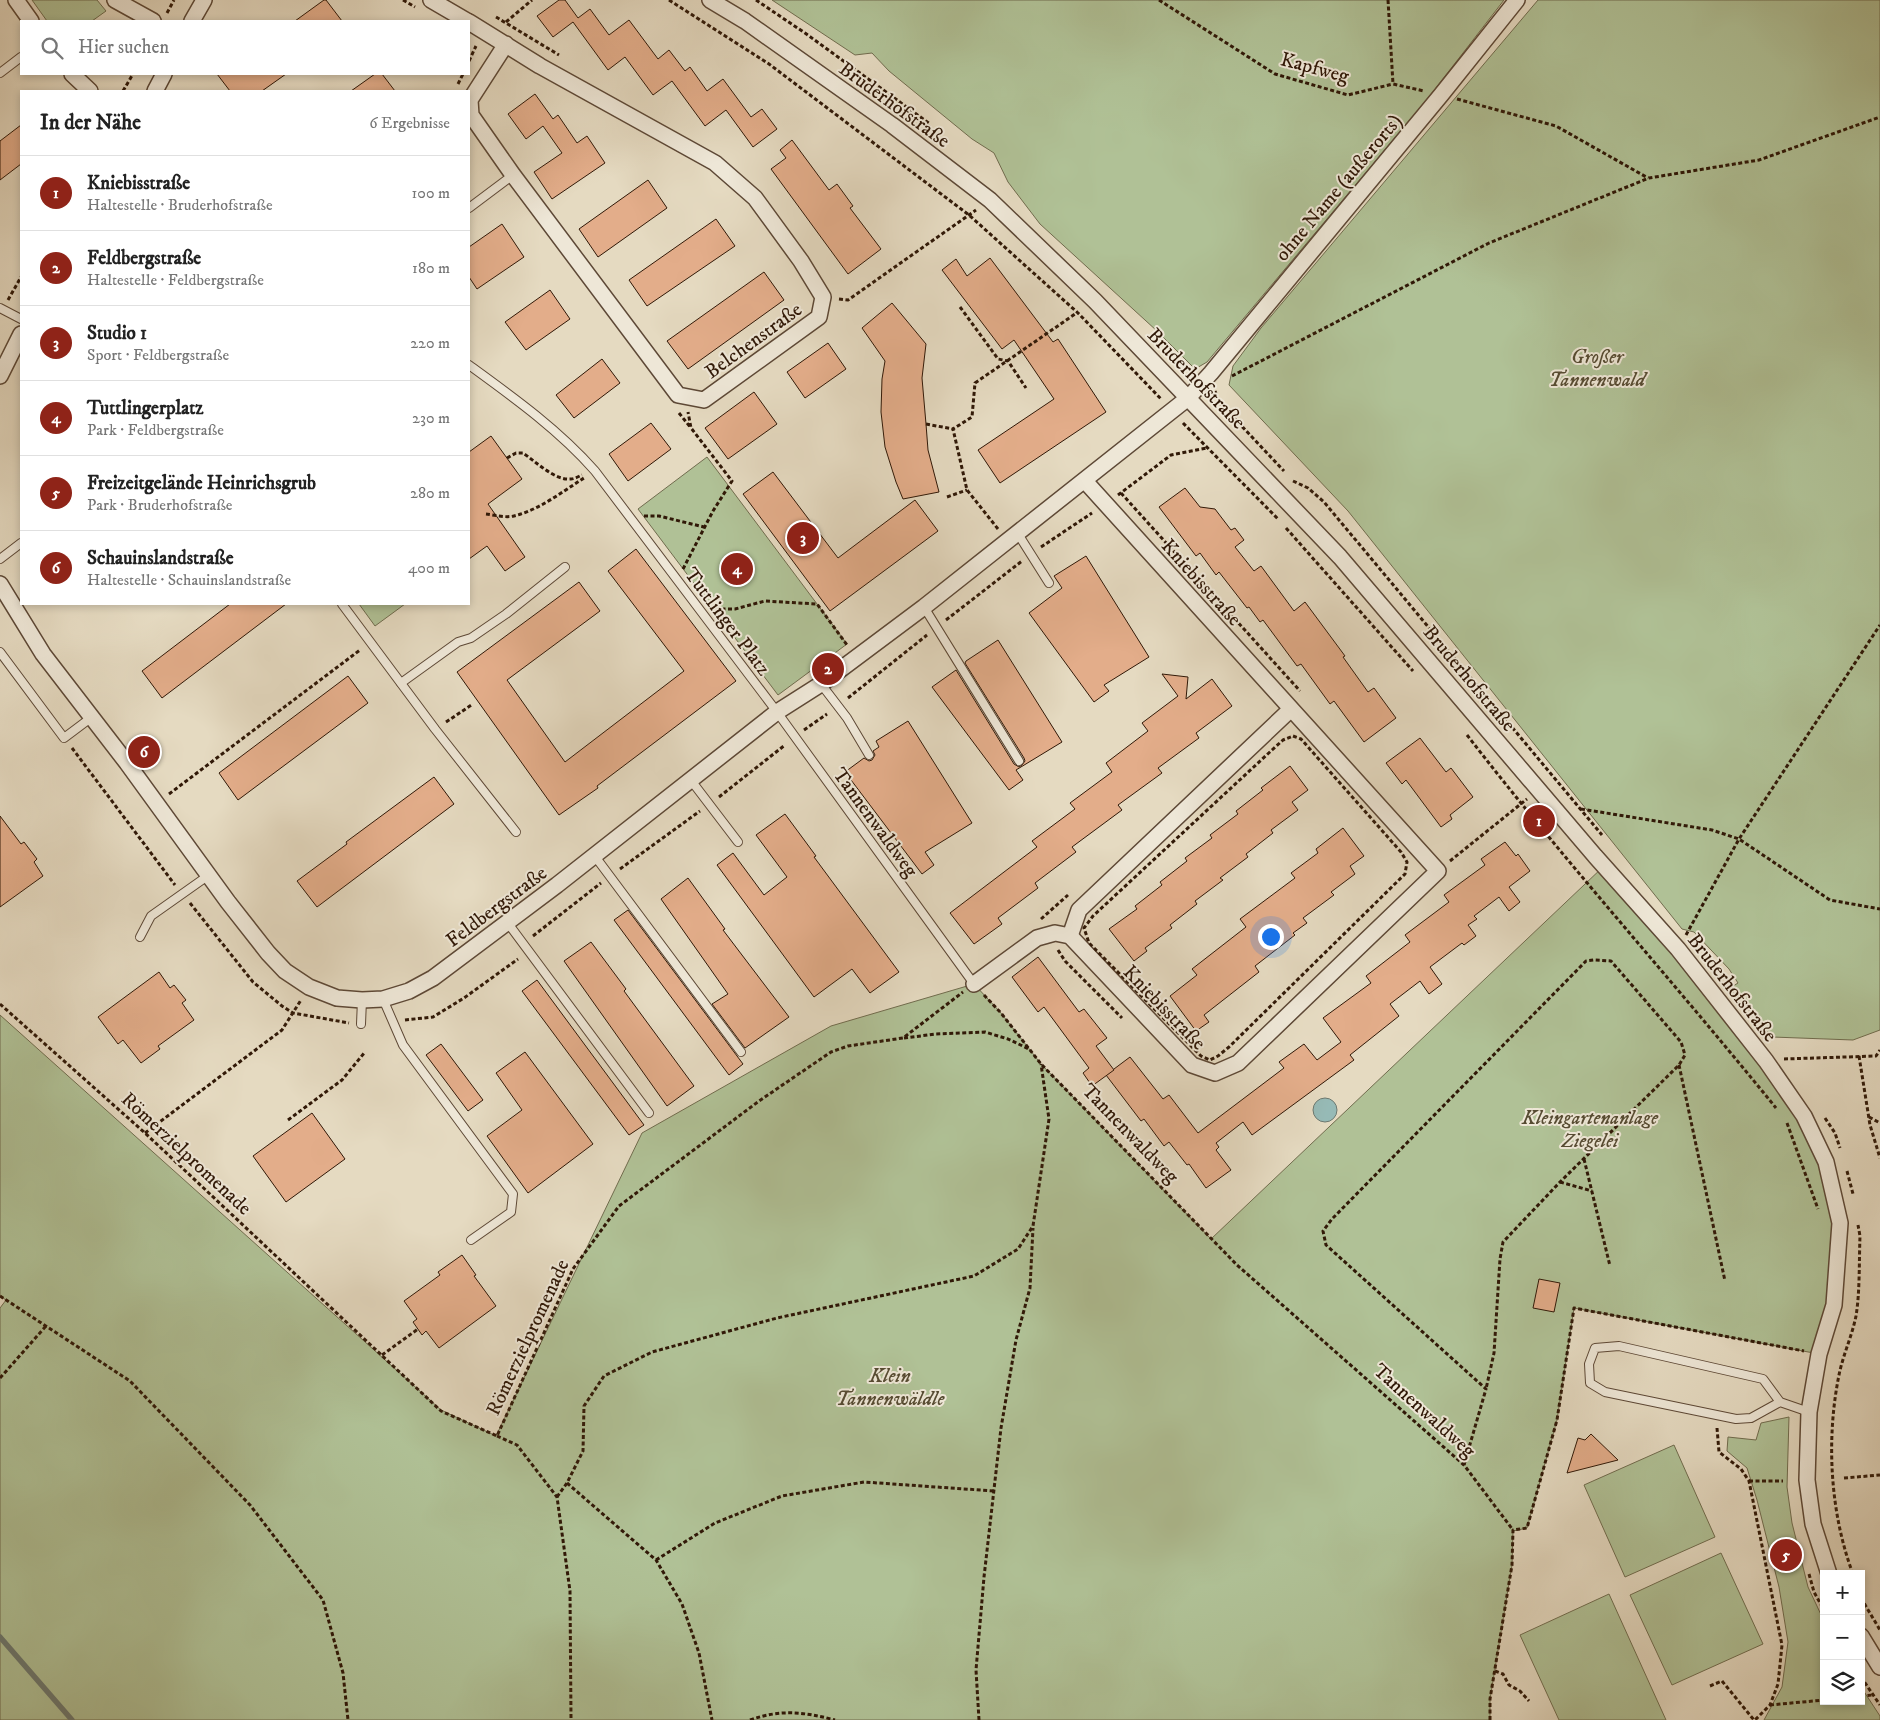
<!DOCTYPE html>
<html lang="de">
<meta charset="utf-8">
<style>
body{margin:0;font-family:"IM FELL DW Pica",serif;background:#f2f2f2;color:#222}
.controls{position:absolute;right:15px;bottom:15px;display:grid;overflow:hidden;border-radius:0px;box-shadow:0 2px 8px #0003}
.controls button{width:45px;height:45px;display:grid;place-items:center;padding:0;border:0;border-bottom:1px solid #e0e0e0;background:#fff;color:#222;font:25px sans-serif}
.you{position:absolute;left:1270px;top:936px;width:18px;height:18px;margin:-12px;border:4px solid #fff;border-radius:50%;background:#1a73e8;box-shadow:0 0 0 8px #1a73e833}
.badge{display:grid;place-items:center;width:32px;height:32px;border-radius:50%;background:#8f2418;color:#fff;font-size:16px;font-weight:700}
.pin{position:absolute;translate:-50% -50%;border:2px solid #fff;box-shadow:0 1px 5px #0006}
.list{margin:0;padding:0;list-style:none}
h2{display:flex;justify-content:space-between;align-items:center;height:65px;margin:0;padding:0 20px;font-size:21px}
h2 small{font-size:16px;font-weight:400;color:#767676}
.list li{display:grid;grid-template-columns:32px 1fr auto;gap:15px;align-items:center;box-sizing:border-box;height:75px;padding:0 20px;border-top:1px solid #e0e0e0}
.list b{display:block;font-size:19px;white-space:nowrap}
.list p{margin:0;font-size:16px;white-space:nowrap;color:#767676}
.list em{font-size:16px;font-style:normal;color:#767676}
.icon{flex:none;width:28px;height:28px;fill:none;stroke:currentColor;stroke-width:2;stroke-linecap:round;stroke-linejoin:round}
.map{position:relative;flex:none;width:1880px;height:1720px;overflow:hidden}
.search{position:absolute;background:#fff;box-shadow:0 2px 8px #0003;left:20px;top:20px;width:450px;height:55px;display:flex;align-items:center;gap:12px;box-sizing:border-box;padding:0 18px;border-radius:0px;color:#767676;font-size:19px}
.panel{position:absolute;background:#fff;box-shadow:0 2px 8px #0003;left:20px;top:90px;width:450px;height:515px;border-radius:0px}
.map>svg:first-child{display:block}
.green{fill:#b0c196;stroke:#706c4e}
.water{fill:#96bab6;stroke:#6d7970}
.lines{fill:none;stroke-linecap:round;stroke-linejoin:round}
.stream{stroke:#6d7970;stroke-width:5.5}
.building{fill:#e3ad8a;stroke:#301807}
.service-casing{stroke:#5d4836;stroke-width:10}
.minor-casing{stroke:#5d4836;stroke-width:18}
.path{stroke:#301807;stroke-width:3;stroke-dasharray:4 2.5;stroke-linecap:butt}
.service{stroke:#eee7d7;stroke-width:8}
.minor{stroke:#eee7d7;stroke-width:15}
.labels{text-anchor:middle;stroke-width:4;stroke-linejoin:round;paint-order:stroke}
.street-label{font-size:20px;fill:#301807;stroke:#eee7d7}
.park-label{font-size:20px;font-style:italic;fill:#564b32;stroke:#eee7d7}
</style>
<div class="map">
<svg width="1880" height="1720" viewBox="0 0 1880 1720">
<rect width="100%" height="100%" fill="#e5dac1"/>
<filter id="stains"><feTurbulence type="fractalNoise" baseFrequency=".004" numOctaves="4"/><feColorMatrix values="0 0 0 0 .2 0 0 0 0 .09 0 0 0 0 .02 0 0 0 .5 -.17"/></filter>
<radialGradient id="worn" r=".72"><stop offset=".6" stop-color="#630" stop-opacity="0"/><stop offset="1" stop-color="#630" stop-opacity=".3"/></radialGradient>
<!-- green -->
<g class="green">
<path d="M32,0H97L106,11L92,21H47Z"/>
<path d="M772,0H1504L1425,102L1207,362L1195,369L1157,331L1040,224L1008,182L994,153L972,139L889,71L872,53L855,55Z"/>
<path d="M1538,0H1880V1030L1853,1040L1772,1037L1730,988L1738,983L1729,969L1694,932L1682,929L1348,511L1229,385L1233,366L1261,328Z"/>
<path d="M707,457L847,644L778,695L638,509Z"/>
<path d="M359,604H405L375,626Z"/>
<path d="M1604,866L1804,1116L1840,1223L1819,1354L1574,1308L1557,1420L1527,1528L1513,1531L1512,1565L1490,1699V1720H0V1308L6,1300L0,1296V1015L441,1410L496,1436L642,1133L831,1026L974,984L1001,1013L1041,1064L1211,1239Z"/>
<path d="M1789,1417L1787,1487L1792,1523L1808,1587L1824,1621V1701H1861V1687L1880,1716V1720H1764L1782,1687L1788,1642L1779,1587L1757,1500L1747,1468L1727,1451L1728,1437L1756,1440L1761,1423Z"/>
<path d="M1674,1445L1715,1537L1625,1577L1584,1485Z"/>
<path d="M1721,1553L1763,1644L1672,1685L1630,1595Z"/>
<path d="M1609,1594L1666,1720H1559L1520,1635Z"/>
</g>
<!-- water -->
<circle class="water" cx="1325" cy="1110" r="12"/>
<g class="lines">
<!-- stream -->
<path class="stream" d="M0,1637L72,1720"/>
</g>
<!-- building -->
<g class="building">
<path d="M324,0H326L342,21H295Z"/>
<path d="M559,0H565L578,18L590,9L609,35L629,20L658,59L669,50L685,71L690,67L707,91L723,79L751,117L762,109L777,129L753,147L726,110L705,126L672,81L653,95L625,57L608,70L573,22L553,37L537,16Z"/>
<path d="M217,74H286L262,91H230Z"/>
<path d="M375,74H382L395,91H351Z"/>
<path d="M535,94L553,119L558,115L577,143L587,136L605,163L552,199L534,172L562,153L543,126L526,139L508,114Z"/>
<path d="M21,125V164L0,180V141Z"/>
<path d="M792,140L829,190L837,184L853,206L850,208L881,249L848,274L771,169L786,158L780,150Z"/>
<path d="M648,180L667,208L598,257L579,229Z"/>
<path d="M716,219L735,246L647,306L629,280Z"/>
<path d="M502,224L524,257L477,289L469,277V247Z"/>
<path d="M990,258L1053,342L1058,339L1106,412L1000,483L978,450L1054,399L1014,340L1002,349L942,270L956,259L967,276Z"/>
<path d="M764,272L784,300L688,369L667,341Z"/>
<path d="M550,290L570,319L526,350L505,322Z"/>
<path d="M892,303L926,344L922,378L926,424L928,450L939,492L903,499L896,482L885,447L881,412L882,379L885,361L862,328Z"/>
<path d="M828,343L846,369L805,398L787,372Z"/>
<path d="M602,359L620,383L574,418L556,395Z"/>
<path d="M754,392L777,424L728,459L705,428Z"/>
<path d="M651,423L671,449L628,481L609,454Z"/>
<path d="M491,436L522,479L488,504L525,557L505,571L487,546L469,559V452Z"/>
<path d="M773,472L838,558L915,500L938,531L830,611L743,494Z"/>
<path d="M1185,488L1200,507L1215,509L1231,530L1235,528L1244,540L1235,547L1254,571L1261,566L1294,611L1305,602L1345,656L1343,657L1368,692L1374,688L1396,718L1364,742L1334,701L1330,704L1301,664L1297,666L1263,620L1260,622L1249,607L1247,608L1219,572L1216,575L1200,553L1196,556L1159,507Z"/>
<path d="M636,549L736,681L597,786L598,788L559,815L457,672L579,582L600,611L507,680L565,762L684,671L608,571Z"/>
<path d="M1086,556L1149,657L1104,685L1109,691L1094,702L1029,613L1062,588L1054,576Z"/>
<path d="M230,604H286L162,698L142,671Z"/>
<path d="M998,640L1062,742L1016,770L1023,780L1009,790L932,687L956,670L1014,764L1019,767L1022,765L1025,761L1024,758L965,663L966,661Z"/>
<path d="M1162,674L1188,677L1186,699L1212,679L1232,706L1196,733L1199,738L1158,768L1162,773L1118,805L1122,810L1072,847L1076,852L1035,883L1038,888L998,918L1002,924L974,944L950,913L1037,847L1032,841L1075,809L1070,803L1112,772L1106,763L1148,731L1142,723L1178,696Z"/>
<path d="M348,676L368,703L238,800L219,773Z"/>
<path d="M908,721L972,823L925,852L934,865L922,874L845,772L864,758L869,761L872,760L875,755L873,751L879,747L876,741Z"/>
<path d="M1420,738L1446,772L1451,768L1473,797L1450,815L1452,819L1441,827L1406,780L1402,784L1386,763Z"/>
<path d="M1290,766L1308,790L1292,802L1298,810L1271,830L1273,833L1246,854L1248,857L1220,878L1223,880L1195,901L1197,904L1170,925L1172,928L1145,948L1147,951L1134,961L1109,929L1137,909L1135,906L1162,885L1160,882L1187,861L1185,858L1212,838L1210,835L1238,814L1236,811L1263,790L1261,788Z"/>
<path d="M434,777L454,804L317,907L297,881L347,844L346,842Z"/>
<path d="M785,814L816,856L814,857L899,972L870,993L852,969L814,997L717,865L733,853L764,895L787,877L756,835Z"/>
<path d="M0,816L21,844L24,842L37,859L34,862L43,876L0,907Z"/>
<path d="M1343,828L1364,856L1350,866L1355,874L1331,892L1334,895L1303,918L1307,923L1293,933L1295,935L1255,966L1259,972L1204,1015L1209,1022L1196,1031L1170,996L1197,975L1192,969L1246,927L1240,919L1295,878L1291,873L1318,853L1316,849Z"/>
<path d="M1505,842L1516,856L1518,854L1530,871L1509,887L1520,902L1509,911L1499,897L1474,916L1477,919L1468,925L1476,936L1464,945L1462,943L1430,967L1442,984L1429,994L1420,981L1390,1004L1399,1016L1350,1055L1354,1060L1252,1135L1243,1122L1216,1143L1219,1147L1216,1150L1231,1170L1206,1188L1189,1164L1187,1165L1169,1142L1164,1146L1144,1119L1141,1121L1106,1075L1130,1057L1163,1099L1169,1095L1198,1133L1284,1068L1279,1062L1304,1044L1317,1060L1341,1042L1323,1018L1371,983L1366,976L1410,942L1405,935L1449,902L1444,895L1485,865L1481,859Z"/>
<path d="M688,878L725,929L723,930L789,1017L745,1048L712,1004L728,994L661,899Z"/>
<path d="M628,910L743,1064L729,1075L614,920Z"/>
<path d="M591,942L626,989L624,991L694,1086L667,1106L564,961Z"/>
<path d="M1038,957L1079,1012L1084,1009L1107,1038L1096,1046L1114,1070L1092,1086L1083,1073L1089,1068L1044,1007L1038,1012L1012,977Z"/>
<path d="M159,972L170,988L174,985L186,1000L182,1003L194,1020L158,1046L160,1049L141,1063L123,1040L118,1044L98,1017Z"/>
<path d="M537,980L644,1125L629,1135L522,991Z"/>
<path d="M441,1044L483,1100L468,1111L426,1055Z"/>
<path d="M525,1052L593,1144L528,1193L487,1136L522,1110L496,1073Z"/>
<path d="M312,1113L345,1159L286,1202L253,1156Z"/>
<path d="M462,1255L476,1275L474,1276L496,1306L439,1348L426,1331L422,1335L413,1322L417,1319L404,1301L440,1275L438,1272Z"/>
<path d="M1539,1279L1560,1283L1554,1312L1533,1308Z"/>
<path d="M1591,1434L1618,1460L1567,1473L1578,1438L1585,1440Z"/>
</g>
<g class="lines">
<defs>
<g id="service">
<path d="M0,73L21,57"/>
<path d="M469,208L513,175"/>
<path d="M0,308L21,319"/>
<path d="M469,365C513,397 559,430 595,471L777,712L974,984"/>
<path d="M1018,534L1049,583"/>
<path d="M0,559L21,543"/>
<path d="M342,604L435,729L516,832"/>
<path d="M924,607L1019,761"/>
<path d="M0,652L64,738L92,717"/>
<path d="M401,683L458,642L471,638L506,614L565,567"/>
<path d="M821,684L847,718L869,755"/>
<path d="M690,779L738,842"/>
<path d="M594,855L741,1052"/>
<path d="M507,922L649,1113"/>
<path d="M140,937L151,916L209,875"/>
<path d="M383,999L403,1045L513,1194L511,1212L471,1240"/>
<path d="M361,1024L362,1000"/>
<path d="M1780,1402L1751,1418L1736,1419L1605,1392L1590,1383L1589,1364L1595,1348L1619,1346L1763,1379L1780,1402L1809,1412"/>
</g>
<g id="minor">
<path d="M16,0L31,21"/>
<path d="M115,0L153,21"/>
<path d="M431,0L467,21"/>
<path d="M710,0L745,21L892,125L990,200L1095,301L1340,557L1595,856L1678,949L1766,1061L1804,1116L1826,1162L1840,1223L1834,1305L1819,1354L1809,1412L1807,1480L1813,1524L1829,1574"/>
<path d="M192,21L204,0"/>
<path d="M469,22L540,66L715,163L755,198L801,261L823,297L819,317L704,400L678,395L513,175L471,115L470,100L506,44"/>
<path d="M72,74L90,91"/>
<path d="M155,91L164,74"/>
<path d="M0,376L21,334"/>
<path d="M0,584L43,654L127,763L228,902L268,953L285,971L309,987L337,998L362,1000L383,999L409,991L433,978L557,885L777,712L821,684L924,607L1188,398L1211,373L1441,95L1517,0"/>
<path d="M1070,936L1079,910L1290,710"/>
<path d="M974,984L1037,938L1055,933L1070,936L1192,1065L1215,1073L1238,1063L1438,871L1085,481"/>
<path d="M1861,1636L1880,1667"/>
</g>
</defs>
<!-- service casing -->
<use href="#service" class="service-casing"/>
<!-- minor casing -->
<use href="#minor" class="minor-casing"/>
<!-- path -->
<g class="path">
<path d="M403,0L415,7"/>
<path d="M669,0L769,64L969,215L1078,313L1162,400"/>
<path d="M756,0L805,33L930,124L926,131"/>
<path d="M1159,0L1275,74L1348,95L1393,84"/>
<path d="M1388,0L1393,84L1424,91"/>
<path d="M167,13L174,0"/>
<path d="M496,17L559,55"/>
<path d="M506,22L532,0"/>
<path d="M469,61L476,46"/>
<path d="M458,84L463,74"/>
<path d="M123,91L133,74"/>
<path d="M1457,99L1556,126L1648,178"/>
<path d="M839,299L848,300L976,210"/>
<path d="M8,300L21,277"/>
<path d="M960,307L998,359L1008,361L1026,388"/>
<path d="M1232,376L1489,243L1649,178L1759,160L1880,117"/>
<path d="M1215,391L1219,402L1284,471"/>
<path d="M679,413L691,428"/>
<path d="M1183,423L1279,520"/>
<path d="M926,424L953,429"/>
<path d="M507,458L516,453H523C535,461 555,481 571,479C575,479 579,476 582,475"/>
<path d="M1293,481L1308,488L1324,502L1602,835"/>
<path d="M1121,493L1300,691"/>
<path d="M1118,495L1171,455L1207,448"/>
<path d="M947,497L967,490"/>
<path d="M486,514C495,515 505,518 514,516C539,510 562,492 584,478"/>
<path d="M644,516H659L704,527"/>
<path d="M1286,528L1413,671"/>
<path d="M998,529L967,490L953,429L972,417L975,383L1078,312"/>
<path d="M1041,547L1092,513"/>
<path d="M683,569L713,511L732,481L691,428L688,412"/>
<path d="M715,609H735L765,601L817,604L847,645"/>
<path d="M946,620L1022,561"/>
<path d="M848,698L927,635"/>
<path d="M446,722L473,704"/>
<path d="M804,730L827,714"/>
<path d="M1467,735C1566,863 1674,982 1776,1108"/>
<path d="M1293,736L1301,739L1401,852L1407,862L1405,874L1229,1047L1218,1056L1210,1060L1201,1056L1089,943L1084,928L1093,916L1272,750L1283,740Z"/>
<path d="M72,748L175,885"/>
<path d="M169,794L360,650"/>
<path d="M719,797L785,745"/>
<path d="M1581,809L1712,830L1739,839L1830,900L1880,909"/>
<path d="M1450,861L1527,799"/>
<path d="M620,869L700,811"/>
<path d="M190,903L253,982L282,1006L293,1013L349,1023"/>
<path d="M1041,919L1068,895"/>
<path d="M1686,935L1739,839L1880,625"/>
<path d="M533,936L601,883"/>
<path d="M1058,950L1065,961L1122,1018"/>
<path d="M984,995L1001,1013L1041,1064L1237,1265L1464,1465L1513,1530"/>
<path d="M0,1004L145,1133L441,1411L497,1436L573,1269L619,1206L759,1101L831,1052L848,1046L903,1038L963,992"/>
<path d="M405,1020L433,1017L464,998L518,959"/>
<path d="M904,1038L936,1034L985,1032L1008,1039L1029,1049"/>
<path d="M1859,1056L1870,1125L1880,1158"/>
<path d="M1784,1059L1876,1056L1880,1050"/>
<path d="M1679,1065L1725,1281"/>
<path d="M1869,1117L1880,1123"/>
<path d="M1825,1118L1835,1133L1840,1148"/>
<path d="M288,1120L342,1080L365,1052"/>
<path d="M1787,1123L1818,1209"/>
<path d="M145,1133L282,1030L301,1000"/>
<path d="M1584,1159L1610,1266"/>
<path d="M1847,1171L1853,1194"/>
<path d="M1560,1182L1592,1191"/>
<path d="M0,1296L130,1381L250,1505L323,1600L343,1673L348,1720"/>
<path d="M382,1355L418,1329"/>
<path d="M0,1378L46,1326"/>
<path d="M1717,1428L1719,1452L1741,1469L1749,1481L1782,1645L1778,1684L1770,1705L1755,1720"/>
<path d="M497,1436L517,1445L557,1497L570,1591L571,1720"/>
<path d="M1464,1465L1486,1389L1326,1245L1323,1231L1332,1219L1586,961L1594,960L1611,961L1681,1042L1685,1055L1679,1065L1560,1182L1503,1242L1500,1259L1494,1353L1486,1389"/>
<path d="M1844,1478L1880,1475"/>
<path d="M1749,1481H1783"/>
<path d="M567,1483L656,1560L682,1604L699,1653L712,1720"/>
<path d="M557,1497L567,1483L583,1451L584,1406L604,1376L652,1352L777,1318L974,1276L1018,1249L1033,1226L1049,1119L1041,1064"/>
<path d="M656,1560L715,1523L782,1496L864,1482L994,1491"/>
<path d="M1809,1574L1814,1592L1824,1610"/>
<path d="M1853,1574C1830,1513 1826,1439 1839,1375C1843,1355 1852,1336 1856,1316C1860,1292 1859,1261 1860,1236L1858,1225"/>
<path d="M1861,1598L1880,1630"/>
<path d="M1495,1671L1503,1674L1509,1685L1520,1691L1529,1701"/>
<path d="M1861,1677L1880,1705"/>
<path d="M1710,1686L1722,1681L1754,1720"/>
<path d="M1861,1696L1873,1695"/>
<path d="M1770,1705L1824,1700"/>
<path d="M750,1720C781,1709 804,1712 835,1720"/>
<path d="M979,1720L976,1670L984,1577L1001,1428L1016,1340L1030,1288L1033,1228"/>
<path d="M1490,1720V1699L1512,1565L1513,1530L1527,1528L1557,1420L1574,1308L1804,1351"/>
</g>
<!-- service -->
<use href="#service" class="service"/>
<!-- minor -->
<use href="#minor" class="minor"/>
</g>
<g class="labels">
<!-- street labels -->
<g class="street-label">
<text transform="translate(1315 67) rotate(15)" y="7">Kapfweg</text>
<text transform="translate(895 104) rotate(36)" y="7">Bruderhofstraße</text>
<text transform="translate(1338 187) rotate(-50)" y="7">ohne Name (außerorts)</text>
<text transform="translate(753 340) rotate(-36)" y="7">Belchenstraße</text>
<text transform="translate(1197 378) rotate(46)" y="7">Bruderhofstraße</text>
<text transform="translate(1202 582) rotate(48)" y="7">Kniebisstraße</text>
<text transform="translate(728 621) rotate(53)" y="7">Tuttlinger Platz</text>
<text transform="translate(1470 678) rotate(50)" y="7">Bruderhofstraße</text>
<text transform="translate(876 822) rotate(54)" y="7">Tannenwaldweg</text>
<text transform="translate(496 906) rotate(-37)" y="7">Feldbergstraße</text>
<text transform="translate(1733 987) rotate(52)" y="7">Bruderhofstraße</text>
<text transform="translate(1165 1007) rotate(46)" y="7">Kniebisstraße</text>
<text transform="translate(1131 1133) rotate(46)" y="7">Tannenwaldweg</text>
<text transform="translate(187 1153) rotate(43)" y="7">Römerzielpromenade</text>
<text transform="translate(527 1337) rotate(-65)" y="7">Römerzielpromenade</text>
<text transform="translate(1425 1410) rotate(42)" y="7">Tannenwaldweg</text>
</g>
<!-- park labels -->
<g class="park-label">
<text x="1597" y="363">Großer<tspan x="1597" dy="23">Tannenwald</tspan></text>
<text x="1590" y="1124">Kleingartenanlage<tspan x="1590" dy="23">Ziegelei</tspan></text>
<text x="890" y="1382">Klein<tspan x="890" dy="23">Tannenwäldle</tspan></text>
</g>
</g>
<rect width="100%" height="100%" filter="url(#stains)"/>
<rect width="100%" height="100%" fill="url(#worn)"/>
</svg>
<div class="controls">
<button>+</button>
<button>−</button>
<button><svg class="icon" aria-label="layers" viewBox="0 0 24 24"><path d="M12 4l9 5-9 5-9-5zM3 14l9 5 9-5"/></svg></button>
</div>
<div class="you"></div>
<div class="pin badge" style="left:1539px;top:821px">1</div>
<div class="pin badge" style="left:828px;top:669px">2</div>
<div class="pin badge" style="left:803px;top:538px">3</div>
<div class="pin badge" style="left:737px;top:569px">4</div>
<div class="pin badge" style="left:1786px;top:1555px">5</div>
<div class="pin badge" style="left:144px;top:752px">6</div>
<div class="search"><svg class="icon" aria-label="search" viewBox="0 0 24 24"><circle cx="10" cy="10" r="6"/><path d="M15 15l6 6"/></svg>Hier suchen</div>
<section class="panel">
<h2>In der Nähe<small>6 Ergebnisse</small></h2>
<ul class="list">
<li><span class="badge">1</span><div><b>Kniebisstraße</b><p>Haltestelle · Bruderhofstraße</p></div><em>100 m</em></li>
<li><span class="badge">2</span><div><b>Feldbergstraße</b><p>Haltestelle · Feldbergstraße</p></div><em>180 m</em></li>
<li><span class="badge">3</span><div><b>Studio 1</b><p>Sport · Feldbergstraße</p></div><em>220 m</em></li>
<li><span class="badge">4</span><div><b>Tuttlingerplatz</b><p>Park · Feldbergstraße</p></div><em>230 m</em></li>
<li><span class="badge">5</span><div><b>Freizeitgelände Heinrichsgrub</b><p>Park · Bruderhofstraße</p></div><em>280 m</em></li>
<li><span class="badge">6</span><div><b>Schauinslandstraße</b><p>Haltestelle · Schauinslandstraße</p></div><em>400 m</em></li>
</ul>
</section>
</div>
